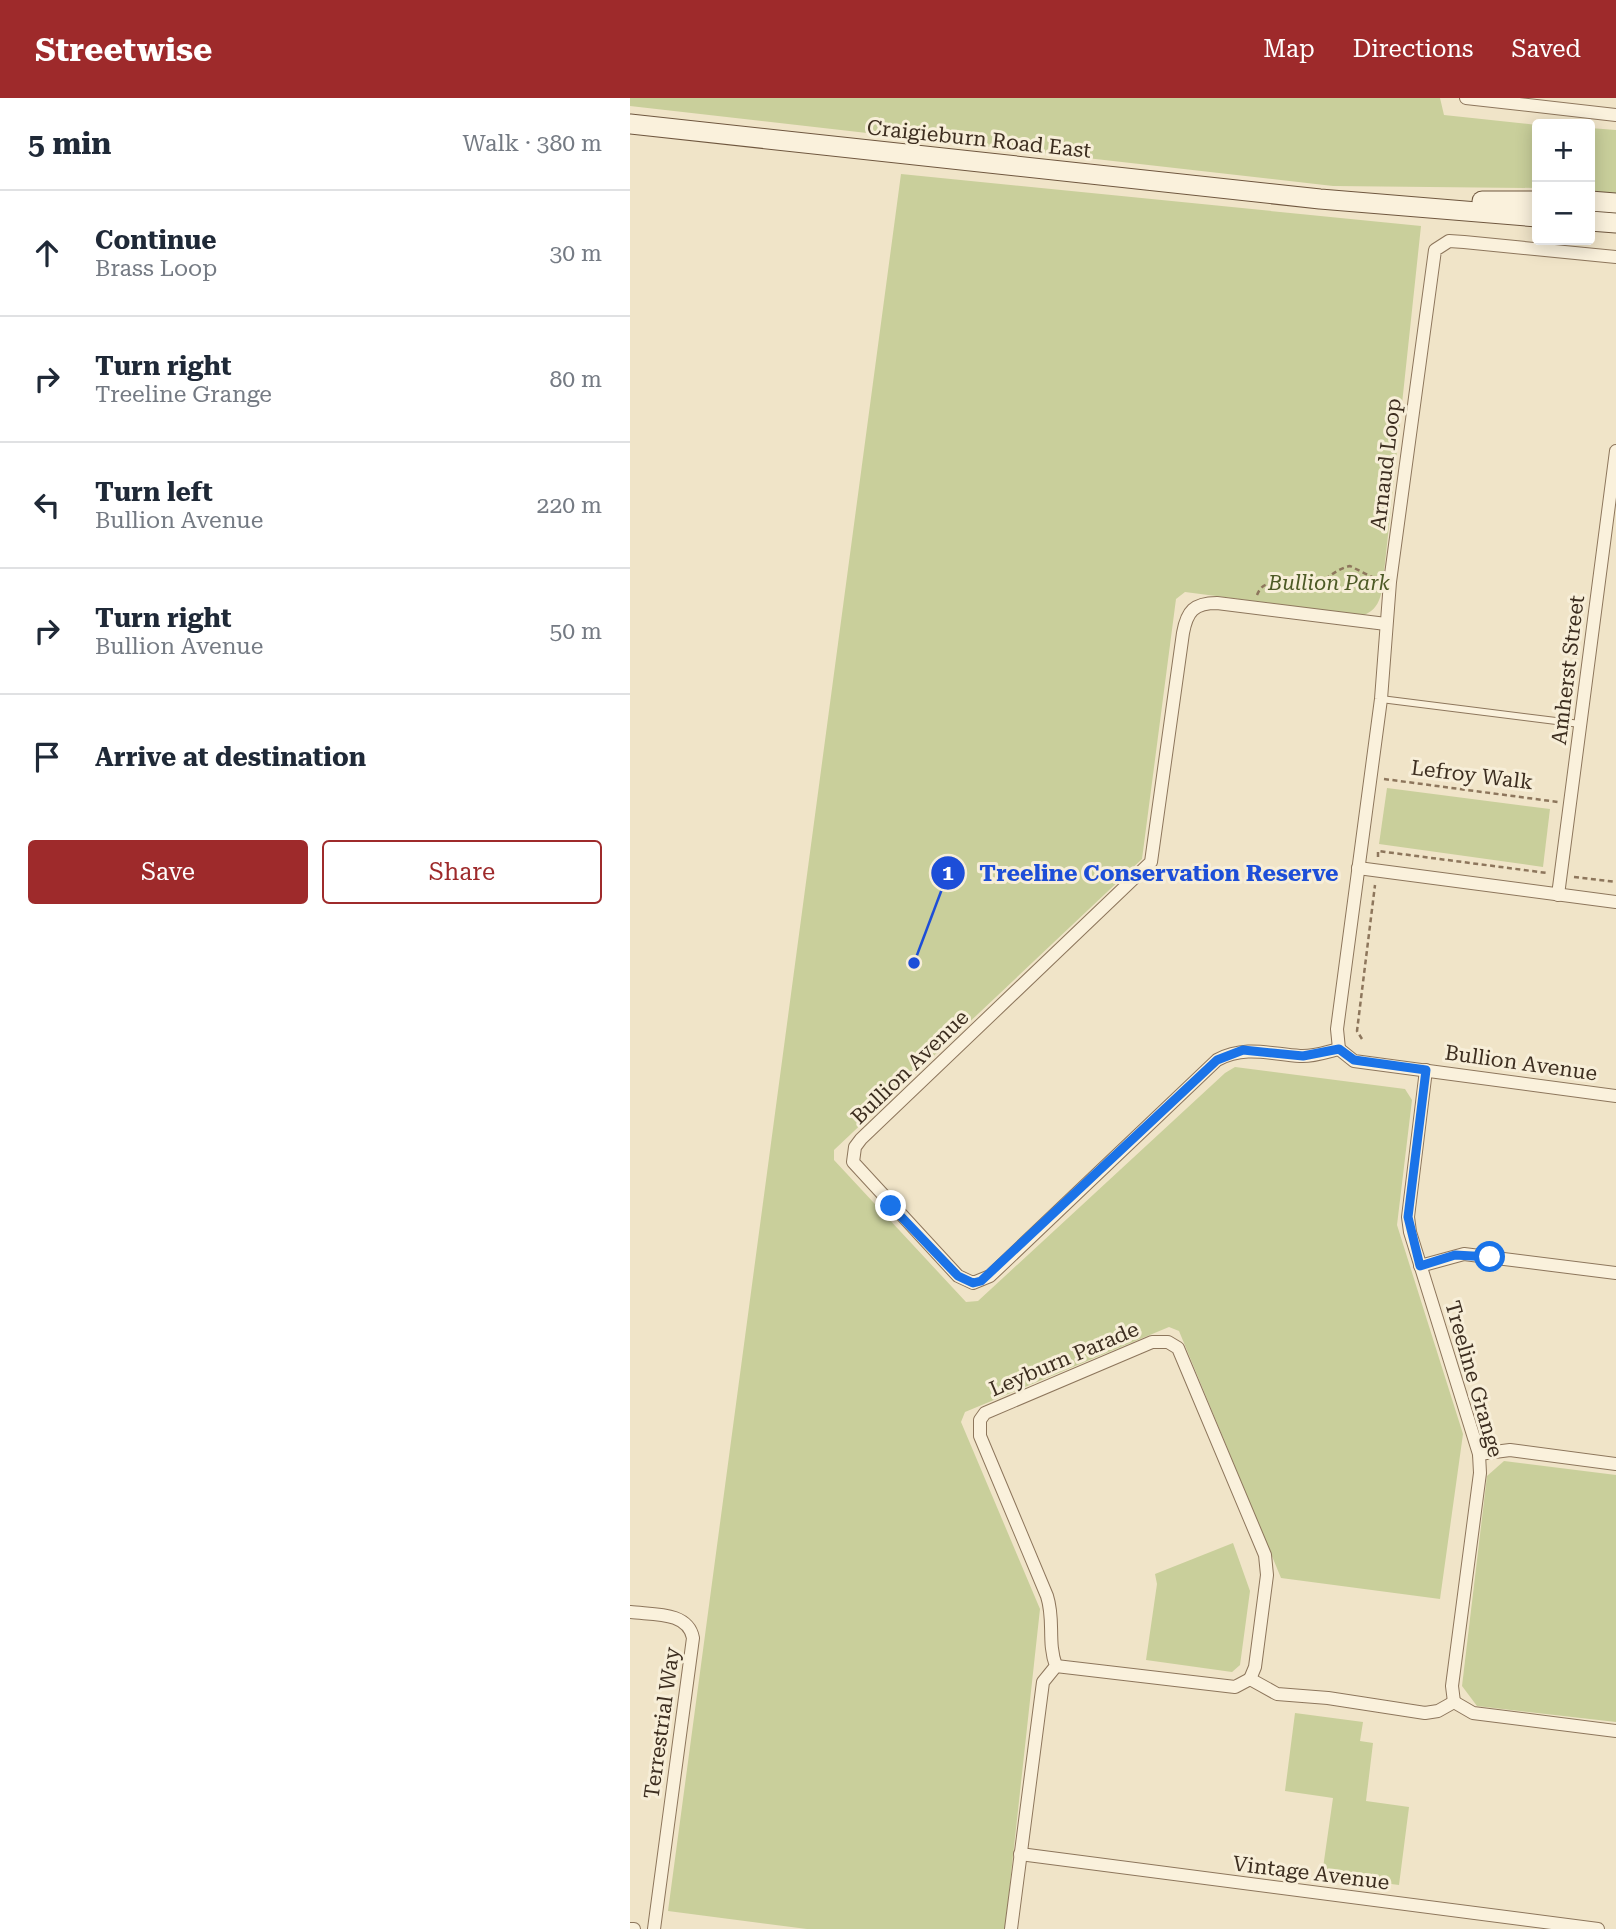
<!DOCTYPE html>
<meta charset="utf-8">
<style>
body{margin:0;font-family:"Roboto Serif",serif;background:#f2f2f3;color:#1f2937}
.controls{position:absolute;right:21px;top:21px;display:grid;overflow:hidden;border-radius:7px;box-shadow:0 4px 18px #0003}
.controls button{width:63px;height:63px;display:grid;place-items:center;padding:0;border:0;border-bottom:2px solid #e0e1e3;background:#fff;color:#1f2937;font:35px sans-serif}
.stop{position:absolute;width:21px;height:21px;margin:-16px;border:5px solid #1a73e8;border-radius:50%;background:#fff}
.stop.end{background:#1a73e8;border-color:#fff;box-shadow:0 2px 7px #0008}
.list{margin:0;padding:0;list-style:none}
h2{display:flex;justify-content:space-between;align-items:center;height:91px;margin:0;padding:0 28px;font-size:30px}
h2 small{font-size:23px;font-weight:400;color:#747a83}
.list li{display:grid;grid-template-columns:46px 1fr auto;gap:21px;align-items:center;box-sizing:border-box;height:126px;padding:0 28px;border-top:2px solid #e0e1e3}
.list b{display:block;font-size:26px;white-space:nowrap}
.list p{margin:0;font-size:23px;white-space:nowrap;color:#747a83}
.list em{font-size:23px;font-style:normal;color:#747a83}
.actions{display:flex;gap:14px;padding:21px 28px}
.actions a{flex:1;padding:16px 0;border:2px solid #9e2a2b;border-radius:7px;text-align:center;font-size:24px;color:#9e2a2b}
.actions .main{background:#9e2a2b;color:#fff}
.icon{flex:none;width:38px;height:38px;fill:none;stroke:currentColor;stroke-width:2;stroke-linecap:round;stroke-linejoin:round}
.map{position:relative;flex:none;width:986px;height:1831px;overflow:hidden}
header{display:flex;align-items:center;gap:42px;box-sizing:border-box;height:98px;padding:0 35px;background:#9e2a2b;color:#fff}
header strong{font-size:33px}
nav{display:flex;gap:38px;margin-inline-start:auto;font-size:24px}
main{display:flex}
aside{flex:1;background:#fff}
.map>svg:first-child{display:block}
.green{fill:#c9cf9b}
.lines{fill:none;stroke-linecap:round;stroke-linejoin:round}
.lane-casing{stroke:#8d765c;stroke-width:8}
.street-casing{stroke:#8d765c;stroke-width:14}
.secondary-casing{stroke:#6f573f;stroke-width:21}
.path{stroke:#8d765c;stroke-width:2.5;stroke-dasharray:5 3.5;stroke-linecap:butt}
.lane{stroke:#faf1dc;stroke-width:6}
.street{stroke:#faf1dc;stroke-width:12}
.secondary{stroke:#faf1dc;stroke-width:19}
.route{stroke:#1a73e8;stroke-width:9}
.labels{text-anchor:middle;stroke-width:6;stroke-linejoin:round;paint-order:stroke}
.street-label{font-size:21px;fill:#3d2e20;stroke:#f7eed8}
.park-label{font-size:21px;font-style:italic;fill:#4d5a26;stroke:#f7eed8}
.leader{fill:none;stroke:#1d4ed8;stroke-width:2.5}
.callout-dot{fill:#1d4ed8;stroke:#f7eed8;stroke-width:2.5}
.mark-label{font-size:21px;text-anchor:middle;font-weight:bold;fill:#fff}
.callout-label{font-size:23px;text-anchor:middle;font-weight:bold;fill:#1d4ed8;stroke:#f7eed8;stroke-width:6;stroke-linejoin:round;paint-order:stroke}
</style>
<header>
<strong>Streetwise</strong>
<nav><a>Map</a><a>Directions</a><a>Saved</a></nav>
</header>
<main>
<aside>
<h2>5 min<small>Walk · 380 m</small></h2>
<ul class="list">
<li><svg class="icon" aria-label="ahead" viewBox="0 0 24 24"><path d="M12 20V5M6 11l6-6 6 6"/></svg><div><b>Continue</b><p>Brass Loop</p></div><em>30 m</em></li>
<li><svg class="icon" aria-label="right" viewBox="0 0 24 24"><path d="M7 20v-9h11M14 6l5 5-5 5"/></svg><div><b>Turn right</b><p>Treeline Grange</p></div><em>80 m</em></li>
<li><svg class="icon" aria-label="left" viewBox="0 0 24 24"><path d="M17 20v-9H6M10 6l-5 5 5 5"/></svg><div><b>Turn left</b><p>Bullion Avenue</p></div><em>220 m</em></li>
<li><svg class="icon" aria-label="right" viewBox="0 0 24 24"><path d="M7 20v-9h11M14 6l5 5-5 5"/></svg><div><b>Turn right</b><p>Bullion Avenue</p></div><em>50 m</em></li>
<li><svg class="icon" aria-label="arrive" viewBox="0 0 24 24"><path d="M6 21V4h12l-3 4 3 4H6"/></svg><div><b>Arrive at destination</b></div></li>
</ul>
<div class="actions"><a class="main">Save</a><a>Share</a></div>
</aside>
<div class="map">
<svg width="986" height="1831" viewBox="0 0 986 1831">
<rect width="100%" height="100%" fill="#f0e4c8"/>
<!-- green -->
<g class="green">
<path d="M0,0H810L814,17L907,27V90L703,88L0,8Z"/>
<path d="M960,30L986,32V95L960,94Z"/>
<path d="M271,76L791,128L755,465C752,485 755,509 734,517L555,494L546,501L512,761L204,1052V1062L336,1204L348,1203L595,975L605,969L775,991L782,1002L767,1127L833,1336L810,1501L651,1480L549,1233L539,1229L335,1314L331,1324L410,1511L375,1831H177L38,1813Z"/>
<path d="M757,690L920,711L913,769L749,746Z"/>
<path d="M874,1363L986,1377V1624L847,1608L832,1588L857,1378Z"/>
<path d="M603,1445L620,1493L610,1567L602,1574L516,1562L527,1486L525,1476Z"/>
<path d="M665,1615L733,1624L730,1643L743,1645L736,1703L779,1709L769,1787L692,1777L703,1700L655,1693Z"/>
</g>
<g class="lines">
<defs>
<path id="lane" d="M751,601L950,626"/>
<g id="street">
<path d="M836,0L986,17"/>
<path d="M756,526L587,505C564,505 557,513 553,535L521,764L231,1041L225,1049L223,1064L328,1178L343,1185L360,1178L587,962C615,947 640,956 670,958C683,959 696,954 709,951L724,963L986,998"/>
<path d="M728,770L986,804"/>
<path d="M928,797L986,353"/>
<path d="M709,951L707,931L751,601L760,484L805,152L819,143L834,144L986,159"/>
<path d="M796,972L778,1119L780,1134L849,1356L850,1375L822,1588L824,1604"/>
<path d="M790,1168L834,1156L986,1175"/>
<path d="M849,1356L880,1352L986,1366"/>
<path d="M0,1514C22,1517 58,1513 63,1540L24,1831"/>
<path d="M426,1568L605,1589L620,1581L647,1596L698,1600L795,1615L808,1613L824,1604"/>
<path d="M824,1604L843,1615L986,1633"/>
<path d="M390,1756L968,1831"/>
<path d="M0,1831H4"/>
<path d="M381,1831L413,1584L426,1568C417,1543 425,1523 417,1498L350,1338V1322L355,1315L522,1244H538L548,1250L635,1457L637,1477L625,1569L620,1581"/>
</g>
<g id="secondary">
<path d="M0,26L690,101L907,119"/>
<path d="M852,103H907"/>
<path d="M960,103L986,105"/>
<path d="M960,123L986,125"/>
</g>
</defs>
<!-- lane casing -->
<use href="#lane" class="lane-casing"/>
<!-- street casing -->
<use href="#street" class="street-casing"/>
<!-- secondary casing -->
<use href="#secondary" class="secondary-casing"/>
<!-- path -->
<g class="path">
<path d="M627,497C636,475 654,493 670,492C691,491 700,472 720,468L746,481"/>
<path d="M754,681L928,704"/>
<path d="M748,759V753L917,775"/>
<path d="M944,779L986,784"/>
<path d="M732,941L727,933L745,787"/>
</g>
<!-- lane -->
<use href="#lane" class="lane"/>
<!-- street -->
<use href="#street" class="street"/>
<!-- secondary -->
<use href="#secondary" class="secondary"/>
</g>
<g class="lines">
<!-- route -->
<path class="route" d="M261,1108L328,1178L343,1185L351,1183L587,962L613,952L673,958L709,951L724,962L796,972L778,1119L790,1168L825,1157L860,1159"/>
</g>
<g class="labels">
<!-- street labels -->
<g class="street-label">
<text transform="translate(349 41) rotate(6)" y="7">Craigieburn Road East</text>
<text transform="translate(756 366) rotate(-83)" y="7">Arnaud Loop</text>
<text transform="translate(938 572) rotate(-83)" y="7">Amherst Street</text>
<text transform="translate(842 677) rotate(7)" y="7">Lefroy Walk</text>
<text transform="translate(891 965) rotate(8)" y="7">Bullion Avenue</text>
<text transform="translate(280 969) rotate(-44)" y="7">Bullion Avenue</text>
<text transform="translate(434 1261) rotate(-23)" y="7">Leyburn Parade</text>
<text transform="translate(844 1281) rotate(74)" y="7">Treeline Grange</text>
<text transform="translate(32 1625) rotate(-82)" y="7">Terrestrial Way</text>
<text transform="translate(681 1775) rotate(7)" y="7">Vintage Avenue</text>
</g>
<!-- park labels -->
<g class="park-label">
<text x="699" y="492">Bullion Park</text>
</g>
</g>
<!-- callouts -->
<path class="leader" d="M284 865L318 775"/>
<g class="callout-dot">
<circle cx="284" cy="865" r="7"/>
<circle cx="318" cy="775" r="18"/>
</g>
<g class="mark-label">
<text x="318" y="782">1</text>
</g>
<g class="callout-label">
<text x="529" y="783">Treeline Conservation Reserve</text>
</g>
</svg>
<div class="controls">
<button>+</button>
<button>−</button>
</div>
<div class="stop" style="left:860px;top:1159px"></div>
<div class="stop end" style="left:261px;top:1108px"></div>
</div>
</main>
